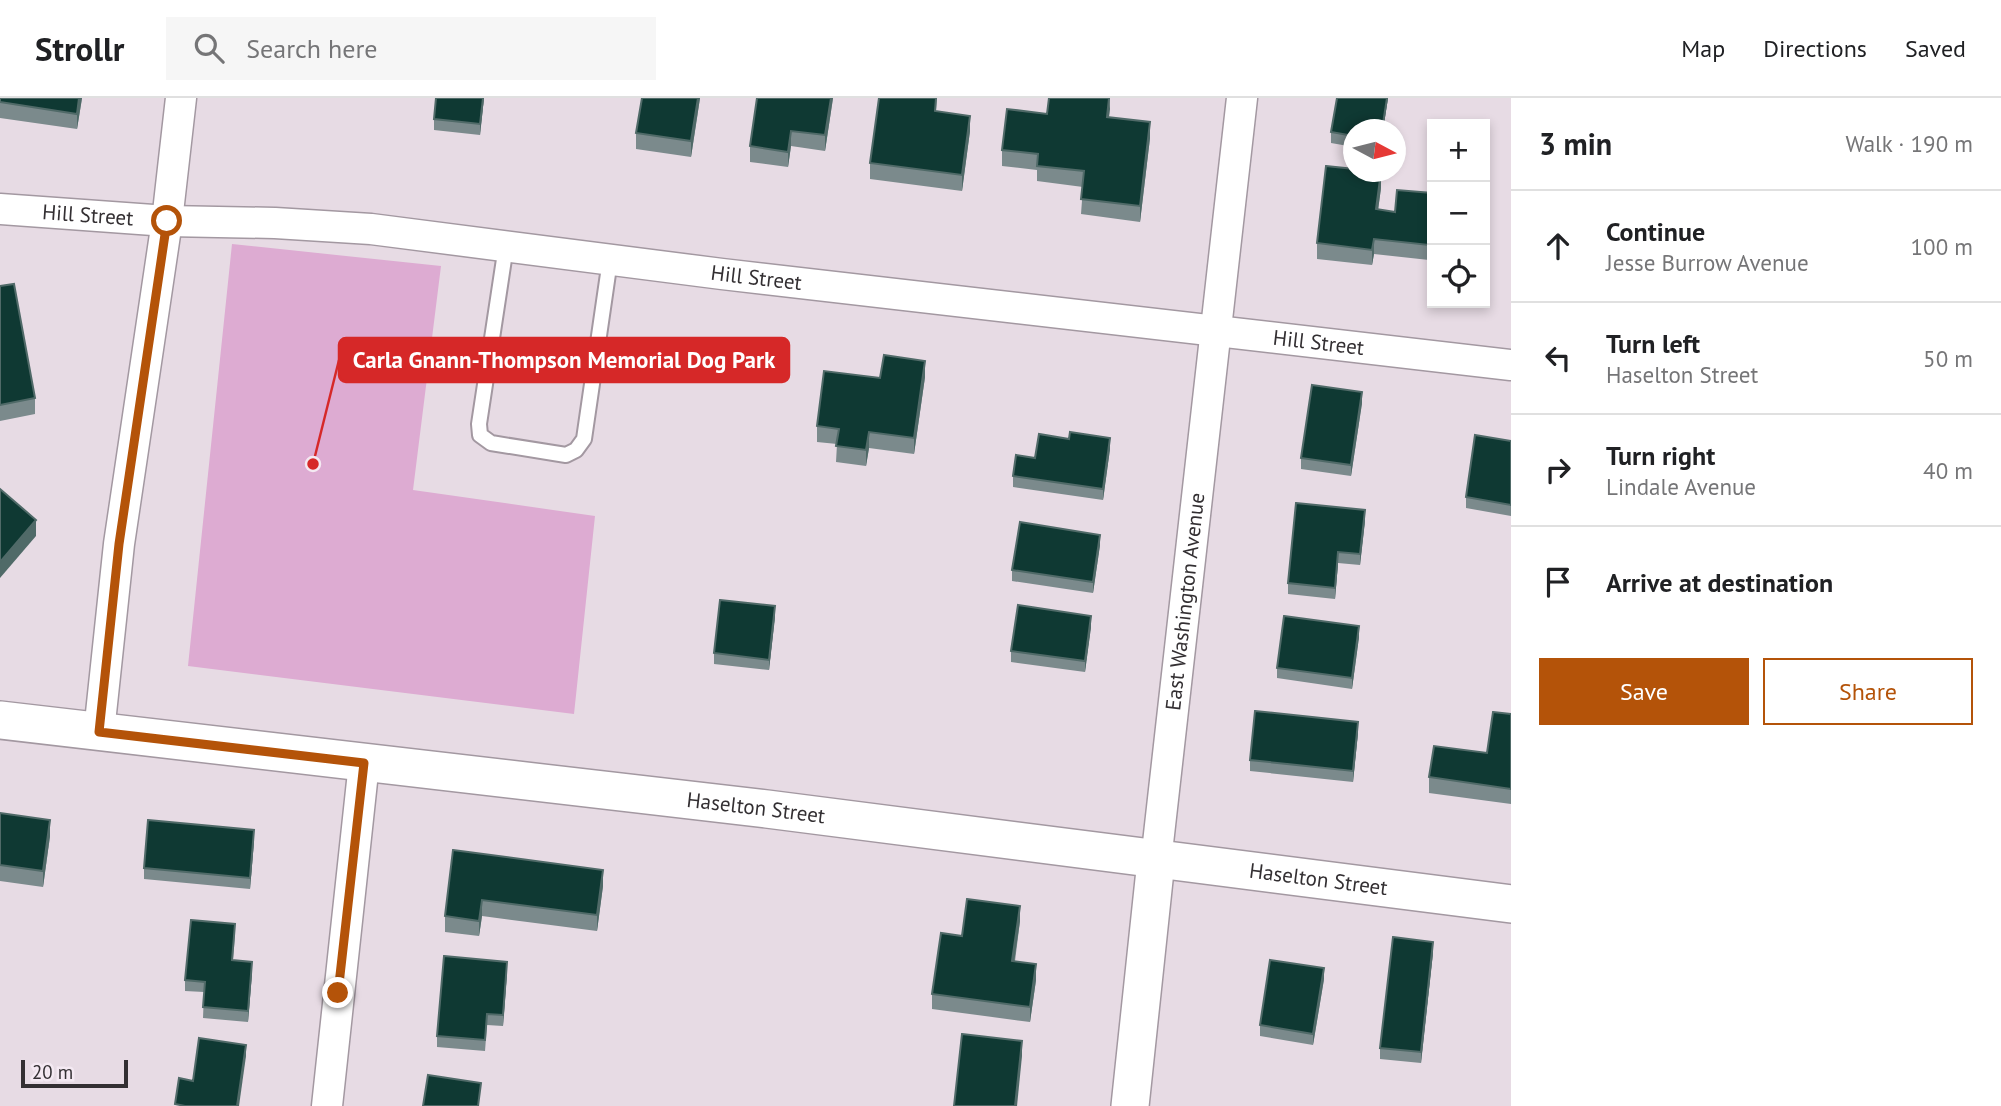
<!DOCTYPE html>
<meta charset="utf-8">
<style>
body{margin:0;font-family:"PT Sans",sans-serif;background:#f6f6f6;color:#202124}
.controls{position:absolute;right:21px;top:21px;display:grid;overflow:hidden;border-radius:0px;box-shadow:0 4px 10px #0003}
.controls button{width:63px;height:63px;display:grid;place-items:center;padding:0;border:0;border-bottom:2px solid #e0e0e0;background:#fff;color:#202124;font:35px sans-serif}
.compass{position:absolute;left:1343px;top:21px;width:63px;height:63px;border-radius:50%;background:#fff;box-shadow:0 4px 10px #0003;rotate:97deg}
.scale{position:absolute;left:21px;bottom:18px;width:107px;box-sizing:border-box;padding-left:7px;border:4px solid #332f32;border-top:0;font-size:19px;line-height:24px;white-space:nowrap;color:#332f32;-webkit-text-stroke:5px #f4e9f2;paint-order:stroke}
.stop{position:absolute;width:21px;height:21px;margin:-16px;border:5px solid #b45309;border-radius:50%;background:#fff}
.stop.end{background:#b45309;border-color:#fff;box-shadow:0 2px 7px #0008}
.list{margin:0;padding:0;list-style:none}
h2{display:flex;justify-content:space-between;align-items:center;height:91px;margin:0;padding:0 28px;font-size:30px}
h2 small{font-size:23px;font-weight:400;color:#757577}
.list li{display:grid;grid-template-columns:46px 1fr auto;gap:21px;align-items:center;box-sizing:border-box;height:112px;padding:0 28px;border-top:2px solid #e0e0e0}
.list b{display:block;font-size:26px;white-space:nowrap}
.list p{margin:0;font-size:23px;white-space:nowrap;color:#757577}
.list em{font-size:23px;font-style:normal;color:#757577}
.actions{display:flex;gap:14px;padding:21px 28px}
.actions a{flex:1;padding:16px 0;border:2px solid #b45309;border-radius:0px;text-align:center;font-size:24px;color:#b45309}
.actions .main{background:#b45309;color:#fff}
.icon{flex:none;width:38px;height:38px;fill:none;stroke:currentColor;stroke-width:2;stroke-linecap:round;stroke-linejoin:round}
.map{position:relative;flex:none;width:1511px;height:1008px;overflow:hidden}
header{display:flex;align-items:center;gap:42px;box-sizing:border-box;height:98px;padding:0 35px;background:#fff;border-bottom:2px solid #e0e0e0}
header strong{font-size:33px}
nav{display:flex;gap:38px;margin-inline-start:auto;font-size:24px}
.search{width:490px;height:63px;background:#f6f6f6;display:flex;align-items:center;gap:18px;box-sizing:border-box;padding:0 24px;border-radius:0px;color:#757577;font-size:26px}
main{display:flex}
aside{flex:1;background:#fff}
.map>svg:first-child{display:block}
.green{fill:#ddabd2}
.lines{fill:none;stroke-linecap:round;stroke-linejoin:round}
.service-casing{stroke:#a398a1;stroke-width:18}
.minor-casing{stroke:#a398a1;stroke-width:33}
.tertiary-casing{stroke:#a398a1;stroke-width:40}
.service{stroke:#fff;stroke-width:14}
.minor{stroke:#fff;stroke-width:30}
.tertiary{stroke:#fff;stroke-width:37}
.wall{fill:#7b8a8c}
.shaded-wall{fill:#506a68}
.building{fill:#0f3933;stroke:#506a68;stroke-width:2}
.route{stroke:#b45309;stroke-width:9}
.labels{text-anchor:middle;stroke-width:7;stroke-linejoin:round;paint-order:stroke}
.street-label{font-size:21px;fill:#332f32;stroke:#f4e9f2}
.leader{fill:none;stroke:#d62828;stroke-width:2.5}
.callout-dot{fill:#d62828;stroke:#f4e9f2;stroke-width:2.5}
.callout{fill:#d62828;stroke:#d62828;stroke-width:2.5}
.callout-label{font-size:23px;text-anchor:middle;font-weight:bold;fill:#fff}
</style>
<header>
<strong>Strollr</strong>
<div class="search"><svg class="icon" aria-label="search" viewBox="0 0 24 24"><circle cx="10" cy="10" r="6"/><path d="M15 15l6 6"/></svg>Search here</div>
<nav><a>Map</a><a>Directions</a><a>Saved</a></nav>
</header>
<main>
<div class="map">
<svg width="1511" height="1008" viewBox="0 0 1511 1008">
<rect width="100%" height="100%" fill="#e7dbe4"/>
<!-- green -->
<path class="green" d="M232,146L441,168L413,392L595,418L574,616L188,568Z"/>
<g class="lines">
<defs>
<path id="service" d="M506,148L479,326L480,337L491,345L566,357L576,352L584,341L610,162"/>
<g id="minor">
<path id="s1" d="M0,111L167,123L275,125L371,131L722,176L1511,267"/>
<path d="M99,634L119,446L167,123L181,0"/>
<path id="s2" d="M1156,763L1242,0"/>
<path d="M327,1008L364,665"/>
</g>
<g id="tertiary">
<path id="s3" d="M0,622L767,711L1511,806"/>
<path d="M1130,1008L1156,763"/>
</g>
</defs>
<!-- service casing -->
<use href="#service" class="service-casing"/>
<!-- minor casing -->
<use href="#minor" class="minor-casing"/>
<!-- tertiary casing -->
<use href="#tertiary" class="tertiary-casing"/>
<!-- service -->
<use href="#service" class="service"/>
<!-- minor -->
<use href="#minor" class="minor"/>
<!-- tertiary -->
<use href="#tertiary" class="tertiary"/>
</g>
<!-- wall -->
<g class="wall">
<path d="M0,0H82L77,31L0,20Z"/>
<path d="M484,0L480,37L434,32V21Z"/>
<path d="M700,0L691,59L636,51V35Z"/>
<path d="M833,0L825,53L791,48L788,69L750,64V48Z"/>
<path d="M937,0L936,13L970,33L962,93L870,81V65Z"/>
<path d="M1110,0L1109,19L1150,40L1140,124L1081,116L1083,89L1037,83V72L1002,68V52L1047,16Z"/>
<path d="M1337,0H1388L1383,32H1354V49L1331,45V34Z"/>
<path d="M1381,90L1378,112L1395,114L1432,95V135L1429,162L1374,156L1372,167L1317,161V145Z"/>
<path d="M0,188L35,300V316L0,323Z"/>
<path d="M925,279L914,356L869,350L866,368L836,364L837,346L817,344V328L880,280Z"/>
<path d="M1362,305L1351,378L1301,371V360Z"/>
<path d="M1511,343V418L1466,410V399Z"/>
<path d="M1110,351L1103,402L1013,389V378L1035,360Z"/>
<path d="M1365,423L1360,467L1338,465L1335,501L1288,496V485Z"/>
<path d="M1100,447L1093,495L1012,483V472Z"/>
<path d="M775,519L769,572L714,566V555Z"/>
<path d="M1091,529L1085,574L1011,564V553Z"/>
<path d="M1359,539L1352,591L1277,580V570Z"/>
<path d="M1511,616V706L1429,695V679L1487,655Z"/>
<path d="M1358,635L1353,684L1250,673V662Z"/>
<path d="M0,715L50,738L43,789L0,783Z"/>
<path d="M254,743L250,791L144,781V770Z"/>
<path d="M453,752L603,788L597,833L482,818L479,838L445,834V818Z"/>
<path d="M1020,823L1015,863L1036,882L1030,924L932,911V896L962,838Z"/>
<path d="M235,837L233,862L252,875L248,924L203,920L204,894L185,893V882Z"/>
<path d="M1433,855L1421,965L1380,961V950Z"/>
<path d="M507,875L503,928L487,927L485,953L437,949V938Z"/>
<path d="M1324,881L1313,947L1260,938V927Z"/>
</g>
<!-- shaded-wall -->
<g class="shaded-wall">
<path d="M79,0H82L77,31V16Z"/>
<path d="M483,0H484L480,37V26Z"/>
<path d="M698,0H700L691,59V43Z"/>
<path d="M831,0H833L825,53V37Z"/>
<path d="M1109,0L1110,11L1107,34V19Z"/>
<path d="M1387,0H1388L1383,32H1382Z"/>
<path d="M970,18V33L962,93V77Z"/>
<path d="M1150,24V40L1140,124V108Z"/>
<path d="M791,33V48L788,69V54Z"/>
<path d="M1381,74V90L1376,127V111Z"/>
<path d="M1432,119V135L1429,162V147Z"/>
<path d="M1374,141V156L1372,167V152Z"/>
<path d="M925,263V279L914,356V340Z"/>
<path d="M1362,294V305L1351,378V367Z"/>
<path d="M869,334V350L866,368V352Z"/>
<path d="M1110,340V351L1103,402V391Z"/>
<path d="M1365,412V423L1360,467V456Z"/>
<path d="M36,422V438L0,480V464Z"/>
<path d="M1100,437V447L1093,495V484Z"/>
<path d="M1338,454V465L1335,501V490Z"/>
<path d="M775,508V519L769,572V562Z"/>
<path d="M1091,518V529L1085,574V563Z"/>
<path d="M1359,528V539L1352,591V580Z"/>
<path d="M1358,624V635L1353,684V673Z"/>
<path d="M50,722V738L43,789V773Z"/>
<path d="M254,732V743L250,791V780Z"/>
<path d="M603,772V788L597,833V817Z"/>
<path d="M482,802V818L479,838V823Z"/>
<path d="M1020,808V823L1012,879V863Z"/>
<path d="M1433,844V855L1421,965V954Z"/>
<path d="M252,864V875L248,924V913Z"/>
<path d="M507,864V875L503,928V917Z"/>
<path d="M1036,866V882L1030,924V909Z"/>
<path d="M1324,870V881L1313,947V936Z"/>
<path d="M1022,943V958L1017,1008H1015Z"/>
<path d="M246,947V958L239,1008H237Z"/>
</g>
<!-- building -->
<g class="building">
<path d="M0,0H79L77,16L0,4Z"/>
<path d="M436,0H483L480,26L434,21Z"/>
<path d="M642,0H698L691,43L636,35Z"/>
<path d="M757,0H831L825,37L791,33L788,54L750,48Z"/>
<path d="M879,0H936L935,13L970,18L962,77L870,65Z"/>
<path d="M1049,0H1109L1107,19L1150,24L1140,108L1081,101L1084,73L1037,68L1038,56L1002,52L1007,11L1047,16Z"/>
<path d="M1337,0H1387L1382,32H1354V38L1331,34Z"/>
<path d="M1326,68L1354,71V74H1381L1376,111L1395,114L1397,92L1432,95V119L1429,147L1374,141L1372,152L1317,145Z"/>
<path d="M14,186L35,300L0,307V188Z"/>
<path d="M884,257L925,263L914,340L869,334L866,352L836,348L839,331L817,328L824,273L880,280Z"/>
<path d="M1312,287L1362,294L1351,367L1301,360Z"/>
<path d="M1070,334L1110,340L1103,391L1013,378L1016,357L1035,360L1039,336L1069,341Z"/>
<path d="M1475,337L1511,343V407L1466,399Z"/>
<path d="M0,391L36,422L0,464Z"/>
<path d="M1296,405L1365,412L1360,456L1338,454L1335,490L1288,485Z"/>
<path d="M1020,424L1100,437L1093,484L1012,472Z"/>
<path d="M720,502L775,508L769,562L714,555Z"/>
<path d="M1018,507L1091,518L1085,563L1011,553Z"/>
<path d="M1284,518L1359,528L1352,580L1277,570Z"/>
<path d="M1255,613L1358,624L1353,673L1250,662Z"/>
<path d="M1493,614L1511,616V691L1429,679L1434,648L1487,655Z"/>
<path d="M0,715L50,722L43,773L0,767Z"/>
<path d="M148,722L254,732L250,780L144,770Z"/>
<path d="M453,752L603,772L597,817L482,802L479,823L445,818Z"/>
<path d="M967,801L1020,808L1012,863L1036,866L1030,909L932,896L941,835L962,838Z"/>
<path d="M191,822L235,826L232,862L252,864L248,913L203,909L205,884L185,882Z"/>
<path d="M1393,839L1433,844L1421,954L1380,950Z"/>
<path d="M444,858L507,864L503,917L487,916L485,942L437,938Z"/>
<path d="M1270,862L1324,870L1313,936L1260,927Z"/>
<path d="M962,936L1022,943L1015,1008H954Z"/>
<path d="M199,940L246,947L237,1008H185L175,1006L179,980L193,983Z"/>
<path d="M428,977L481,985L478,1008H423Z"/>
</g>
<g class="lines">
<!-- route -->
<path class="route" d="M167,123L119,446L99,634L364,665L338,895"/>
</g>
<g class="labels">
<!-- street labels -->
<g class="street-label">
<text dy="7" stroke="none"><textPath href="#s1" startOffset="88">Hill Street</textPath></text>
<text dy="7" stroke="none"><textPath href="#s1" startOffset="760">Hill Street</textPath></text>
<text dy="7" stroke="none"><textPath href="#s1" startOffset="1326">Hill Street</textPath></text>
<text dy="7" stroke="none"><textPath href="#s2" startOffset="261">East Washington Avenue</textPath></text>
<text dy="7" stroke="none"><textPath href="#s3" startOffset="761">Haselton Street</textPath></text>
<text dy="7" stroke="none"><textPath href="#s3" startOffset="1328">Haselton Street</textPath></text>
</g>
</g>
<!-- callouts -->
<path class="leader" d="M313 366L339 262"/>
<circle class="callout-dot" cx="313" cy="366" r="7"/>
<rect class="callout" x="339" y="240" width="450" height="44" rx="7"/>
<g class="callout-label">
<text x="564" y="270">Carla Gnann-Thompson Memorial Dog Park</text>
</g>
</svg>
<div class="controls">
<button>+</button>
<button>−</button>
<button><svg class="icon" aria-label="locate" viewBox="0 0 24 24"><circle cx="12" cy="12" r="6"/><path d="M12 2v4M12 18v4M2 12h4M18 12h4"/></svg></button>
</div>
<svg class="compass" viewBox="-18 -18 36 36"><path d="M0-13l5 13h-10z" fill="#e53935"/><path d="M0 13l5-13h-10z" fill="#757577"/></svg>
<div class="scale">20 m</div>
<div class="stop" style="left:167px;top:123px"></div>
<div class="stop end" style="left:338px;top:895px"></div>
</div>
<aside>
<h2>3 min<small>Walk · 190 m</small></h2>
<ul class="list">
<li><svg class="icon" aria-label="ahead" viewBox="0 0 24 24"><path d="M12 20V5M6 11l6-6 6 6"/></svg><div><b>Continue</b><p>Jesse Burrow Avenue</p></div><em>100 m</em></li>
<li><svg class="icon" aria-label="left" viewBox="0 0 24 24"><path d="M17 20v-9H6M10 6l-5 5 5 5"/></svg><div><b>Turn left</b><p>Haselton Street</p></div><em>50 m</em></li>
<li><svg class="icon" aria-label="right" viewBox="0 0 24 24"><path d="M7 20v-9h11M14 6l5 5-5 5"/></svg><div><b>Turn right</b><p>Lindale Avenue</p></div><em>40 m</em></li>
<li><svg class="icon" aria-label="arrive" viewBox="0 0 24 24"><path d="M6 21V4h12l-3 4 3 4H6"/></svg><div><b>Arrive at destination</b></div></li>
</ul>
<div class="actions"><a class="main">Save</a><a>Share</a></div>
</aside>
</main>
